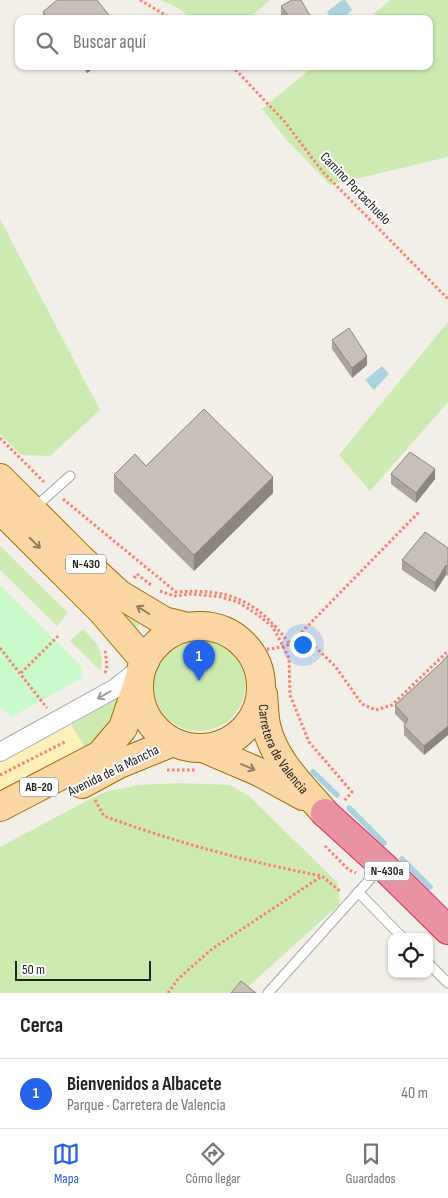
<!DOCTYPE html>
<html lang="es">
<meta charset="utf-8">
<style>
body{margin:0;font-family:"Sofia Sans Condensed",sans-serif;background:#f2f2f2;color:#222}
.controls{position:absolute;right:15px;bottom:15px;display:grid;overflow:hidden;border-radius:10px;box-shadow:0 1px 4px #0004}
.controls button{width:45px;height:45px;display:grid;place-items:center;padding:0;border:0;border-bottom:1px solid #e0e0e0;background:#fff;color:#222;font:25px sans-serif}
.scale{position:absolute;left:15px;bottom:12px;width:136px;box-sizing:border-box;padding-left:5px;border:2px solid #222;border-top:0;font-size:14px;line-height:18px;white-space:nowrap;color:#222;-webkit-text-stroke:4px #fff;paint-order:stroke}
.you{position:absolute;left:302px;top:644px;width:18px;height:18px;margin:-12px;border:4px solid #fff;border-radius:50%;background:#1a73e8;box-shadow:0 0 0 8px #1a73e833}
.badge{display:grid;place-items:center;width:32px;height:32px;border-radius:50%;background:#2563eb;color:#fff;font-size:16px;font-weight:700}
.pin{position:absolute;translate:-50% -41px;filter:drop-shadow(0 1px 2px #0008)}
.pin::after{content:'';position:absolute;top:26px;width:18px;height:15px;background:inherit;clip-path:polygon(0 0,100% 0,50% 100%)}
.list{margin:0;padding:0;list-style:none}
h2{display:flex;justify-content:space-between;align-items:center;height:65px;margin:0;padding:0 20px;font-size:21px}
h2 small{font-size:16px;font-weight:400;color:#767676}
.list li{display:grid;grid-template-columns:32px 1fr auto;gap:15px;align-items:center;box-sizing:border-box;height:70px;padding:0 20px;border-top:1px solid #e0e0e0}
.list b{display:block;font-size:19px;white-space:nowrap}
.list p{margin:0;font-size:16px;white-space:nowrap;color:#767676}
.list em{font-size:16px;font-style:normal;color:#767676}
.icon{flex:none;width:28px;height:28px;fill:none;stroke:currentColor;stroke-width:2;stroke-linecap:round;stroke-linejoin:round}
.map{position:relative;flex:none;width:448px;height:993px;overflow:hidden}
.search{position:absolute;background:#fff;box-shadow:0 1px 4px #0004;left:15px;right:15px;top:15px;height:55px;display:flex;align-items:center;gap:12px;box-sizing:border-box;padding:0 18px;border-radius:10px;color:#767676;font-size:19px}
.sheet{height:135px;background:#fff}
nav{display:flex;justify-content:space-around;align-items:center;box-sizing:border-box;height:70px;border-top:1px solid #e0e0e0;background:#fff;font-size:14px;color:#767676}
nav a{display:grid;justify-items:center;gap:2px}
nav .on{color:#2563eb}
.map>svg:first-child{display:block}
.grass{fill:#cdebb0}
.sand{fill:#fff1ba}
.park{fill:#c8facc}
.water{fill:#aad3df}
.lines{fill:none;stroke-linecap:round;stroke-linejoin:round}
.stream{stroke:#aad3df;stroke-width:5.5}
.lane-casing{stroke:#a9a9a9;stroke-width:11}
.street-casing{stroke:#a9a9a9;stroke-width:20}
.primary-casing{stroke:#a06b00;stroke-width:30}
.highway-casing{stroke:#dc2a67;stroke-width:30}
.path{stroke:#fa8072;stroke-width:3;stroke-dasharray:2.5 2.5;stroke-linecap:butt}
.lane{stroke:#fff;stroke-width:9}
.street{stroke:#fff;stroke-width:18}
.primary{stroke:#fcd6a4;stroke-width:28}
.highway{stroke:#e892a2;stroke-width:28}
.wall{fill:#aba49e}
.shaded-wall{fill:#8b8681}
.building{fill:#c7bfb8;stroke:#8b8681}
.oneway{stroke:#8f7c63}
.oneway2{stroke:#9c9c9c}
.labels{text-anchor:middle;stroke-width:4;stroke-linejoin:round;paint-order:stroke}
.shield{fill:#fff;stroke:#646464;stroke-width:1}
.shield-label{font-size:12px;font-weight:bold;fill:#222}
.street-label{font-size:14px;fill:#222;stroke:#fff}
</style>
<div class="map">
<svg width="448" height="993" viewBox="0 0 448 993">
<rect width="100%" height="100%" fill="#f2efe9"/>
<!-- grass -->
<g class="grass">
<path d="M160,0H270L248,19H193L178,8Z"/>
<path d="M390,0H448V157L330,185L285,138L262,109L314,66H429V19H368Z"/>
<path d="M0,219L100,410L50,456L22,455L0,434Z"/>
<path d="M448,322V402L370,491L339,455Z"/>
<path d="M0,546L68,613L57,626L0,570Z"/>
<path d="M115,606L146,619L134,630Z"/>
<path d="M83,629C97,643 104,650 101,671L70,641Z"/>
<circle cx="199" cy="685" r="46"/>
<path d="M116,698C117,702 118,707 117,711C115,726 98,741 86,749L71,725Z"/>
<path d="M179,783L230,785L249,796L337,882L340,904L241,993H0V847L90,799L108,791L139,785Z"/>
</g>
<!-- sand -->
<path class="sand" d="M71,725L86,749L0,795V763Z"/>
<!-- park -->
<path class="park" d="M0,585L82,667V678L11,717L0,707Z"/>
<!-- water -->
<g class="water">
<path d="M342,0H345L352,10L342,19H333L327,12Z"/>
<path d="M382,366L389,374L374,390L365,380Z"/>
</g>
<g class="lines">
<!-- stream -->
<g class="stream">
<path d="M313,772L337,795"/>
<path d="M349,808L384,843"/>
<path d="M402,859L430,887"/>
</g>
<defs>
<g id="lane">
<path d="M34,508L70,476"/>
<path d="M358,892L402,937"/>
<path d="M429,964L448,983"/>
<path d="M268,993L381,867"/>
</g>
<path id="street" d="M0,752L114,689L143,666"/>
<g id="primary">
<path d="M0,478L80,558L119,594L164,621L188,627"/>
<path d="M0,509L102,611L145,661"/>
<circle cx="200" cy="687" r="61"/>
<path id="s1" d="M263,694C264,704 264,715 266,725C274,761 302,786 325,813"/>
<path d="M203,748L259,772L303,796"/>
<path d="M82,784L119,764L173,742"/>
<path d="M0,807L100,755L123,728L138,683"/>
</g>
<path id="highway" d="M325,813L382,865L448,930"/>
</defs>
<!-- lane casing -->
<use href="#lane" class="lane-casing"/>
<!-- street casing -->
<use href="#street" class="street-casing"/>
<!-- primary casing -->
<use href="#primary" class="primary-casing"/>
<!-- highway casing -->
<use href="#highway" class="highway-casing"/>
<!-- path -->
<g class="path">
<path d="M140,0L172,19"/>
<path d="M232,66L285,122L322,171L448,299"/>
<path d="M0,438L44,482"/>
<path d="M63,499L176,592C231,588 257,601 290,644L311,643L335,666L362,704L376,710L392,705L448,651"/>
<path d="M134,578L137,574L151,585"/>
<path d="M160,591L174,596L192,594L221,597L238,602L258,615L273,627L289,658L290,695L309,742L352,792L344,801"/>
<path d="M247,647C263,650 274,650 290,644L419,512"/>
<path d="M0,648L47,708"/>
<path d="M21,673L58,636"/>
<path d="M105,673L107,666L105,650"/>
<path d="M167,770H196"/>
<path d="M0,775L65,742"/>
<path d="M95,800L104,816C174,842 249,862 322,876"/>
<path d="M325,846L349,870L356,873"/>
<path d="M168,993L178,979L212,949L322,876L341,892"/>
</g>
<!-- lane -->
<use href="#lane" class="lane"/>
<!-- street -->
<use href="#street" class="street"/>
<!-- primary -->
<use href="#primary" class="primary"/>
<!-- highway -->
<use href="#highway" class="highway"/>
</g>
<!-- wall -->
<g class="wall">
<path d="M281,6L312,19H283L281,16Z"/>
<path d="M43,12L112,19H43Z"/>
<path d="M81,66H97L87,73Z"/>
<path d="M332,340L367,365L352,378L332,349Z"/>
<path d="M146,466L273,493L194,571L114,492V475Z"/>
<path d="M391,474L435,479L416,503L391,484Z"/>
<path d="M448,548V576L446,575L435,592L402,570V560Z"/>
<path d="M448,655V735L424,755L404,735V726L405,724L395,714V705L441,663Z"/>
</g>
<!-- shaded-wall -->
<g class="shaded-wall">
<path d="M87,66H97L87,73Z"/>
<path d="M367,356V365L352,378V368Z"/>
<path d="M435,469V479L416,503V493Z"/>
<path d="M273,477V493L194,571V555Z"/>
<path d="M446,565V575L435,592V583Z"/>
<path d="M448,726V735L424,755V746Z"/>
</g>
<!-- building -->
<g class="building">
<path d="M57,0H97L112,19H49L43,12Z"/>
<path d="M292,0H301L312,19H291L281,6Z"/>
<path d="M349,328L367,356L352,368L332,340Z"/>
<path d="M204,409L273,477L194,555L114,475L135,454L146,466Z"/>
<path d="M410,452L435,469L416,493L391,474Z"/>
<path d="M425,532L448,548V567L446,565L435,583L402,560Z"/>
<path d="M448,655V726L424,746L404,726L408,719L395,705L441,663Z"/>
<path d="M241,981L256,993H231Z"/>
</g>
<!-- one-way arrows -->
<defs><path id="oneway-shaft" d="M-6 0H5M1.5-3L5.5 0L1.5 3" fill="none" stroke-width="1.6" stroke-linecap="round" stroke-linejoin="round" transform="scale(1.25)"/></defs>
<g class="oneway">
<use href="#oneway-shaft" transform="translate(35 543) rotate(45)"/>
<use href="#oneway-shaft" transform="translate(143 610) rotate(-148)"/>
<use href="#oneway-shaft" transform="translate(248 767) rotate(23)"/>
</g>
<use class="oneway2" href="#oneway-shaft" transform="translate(104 695) rotate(150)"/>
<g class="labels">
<!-- shield labels -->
<g class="shield">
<rect x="66" y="554.5" width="40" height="19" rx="4"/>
<rect x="20" y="777.5" width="38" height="19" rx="4"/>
<rect x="364.5" y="861.5" width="45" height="19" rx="4"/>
</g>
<g class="shield-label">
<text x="86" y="568">N-430</text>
<text x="39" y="791">AB-20</text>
<text x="387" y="875">N-430a</text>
</g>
<!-- street labels -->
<g class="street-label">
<text transform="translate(356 188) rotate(46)" y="5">Camino Portachuelo</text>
<text dy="5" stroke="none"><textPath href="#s1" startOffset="60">Carretera de Valencia</textPath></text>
<text transform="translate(113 770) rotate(-26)" y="5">Avenida de la Mancha</text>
</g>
</g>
</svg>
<div class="controls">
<button><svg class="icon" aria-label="locate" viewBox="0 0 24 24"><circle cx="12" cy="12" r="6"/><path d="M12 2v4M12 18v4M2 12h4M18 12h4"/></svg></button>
</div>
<div class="scale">50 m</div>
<div class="you"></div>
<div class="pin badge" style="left:199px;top:681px">1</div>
<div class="search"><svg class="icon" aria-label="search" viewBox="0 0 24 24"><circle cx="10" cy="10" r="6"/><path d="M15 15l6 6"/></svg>Buscar aquí</div>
</div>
<section class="sheet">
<h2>Cerca<small></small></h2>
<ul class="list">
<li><span class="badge">1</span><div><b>Bienvenidos a Albacete</b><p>Parque · Carretera de Valencia</p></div><em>40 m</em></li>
</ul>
</section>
<nav>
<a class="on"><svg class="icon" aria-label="map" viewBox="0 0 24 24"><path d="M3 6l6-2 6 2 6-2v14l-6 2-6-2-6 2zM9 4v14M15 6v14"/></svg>Mapa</a>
<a><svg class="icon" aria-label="directions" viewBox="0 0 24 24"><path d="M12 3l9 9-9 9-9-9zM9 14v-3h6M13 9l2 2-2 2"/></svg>Cómo llegar</a>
<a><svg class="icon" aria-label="saved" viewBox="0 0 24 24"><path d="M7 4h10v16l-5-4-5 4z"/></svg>Guardados</a>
</nav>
